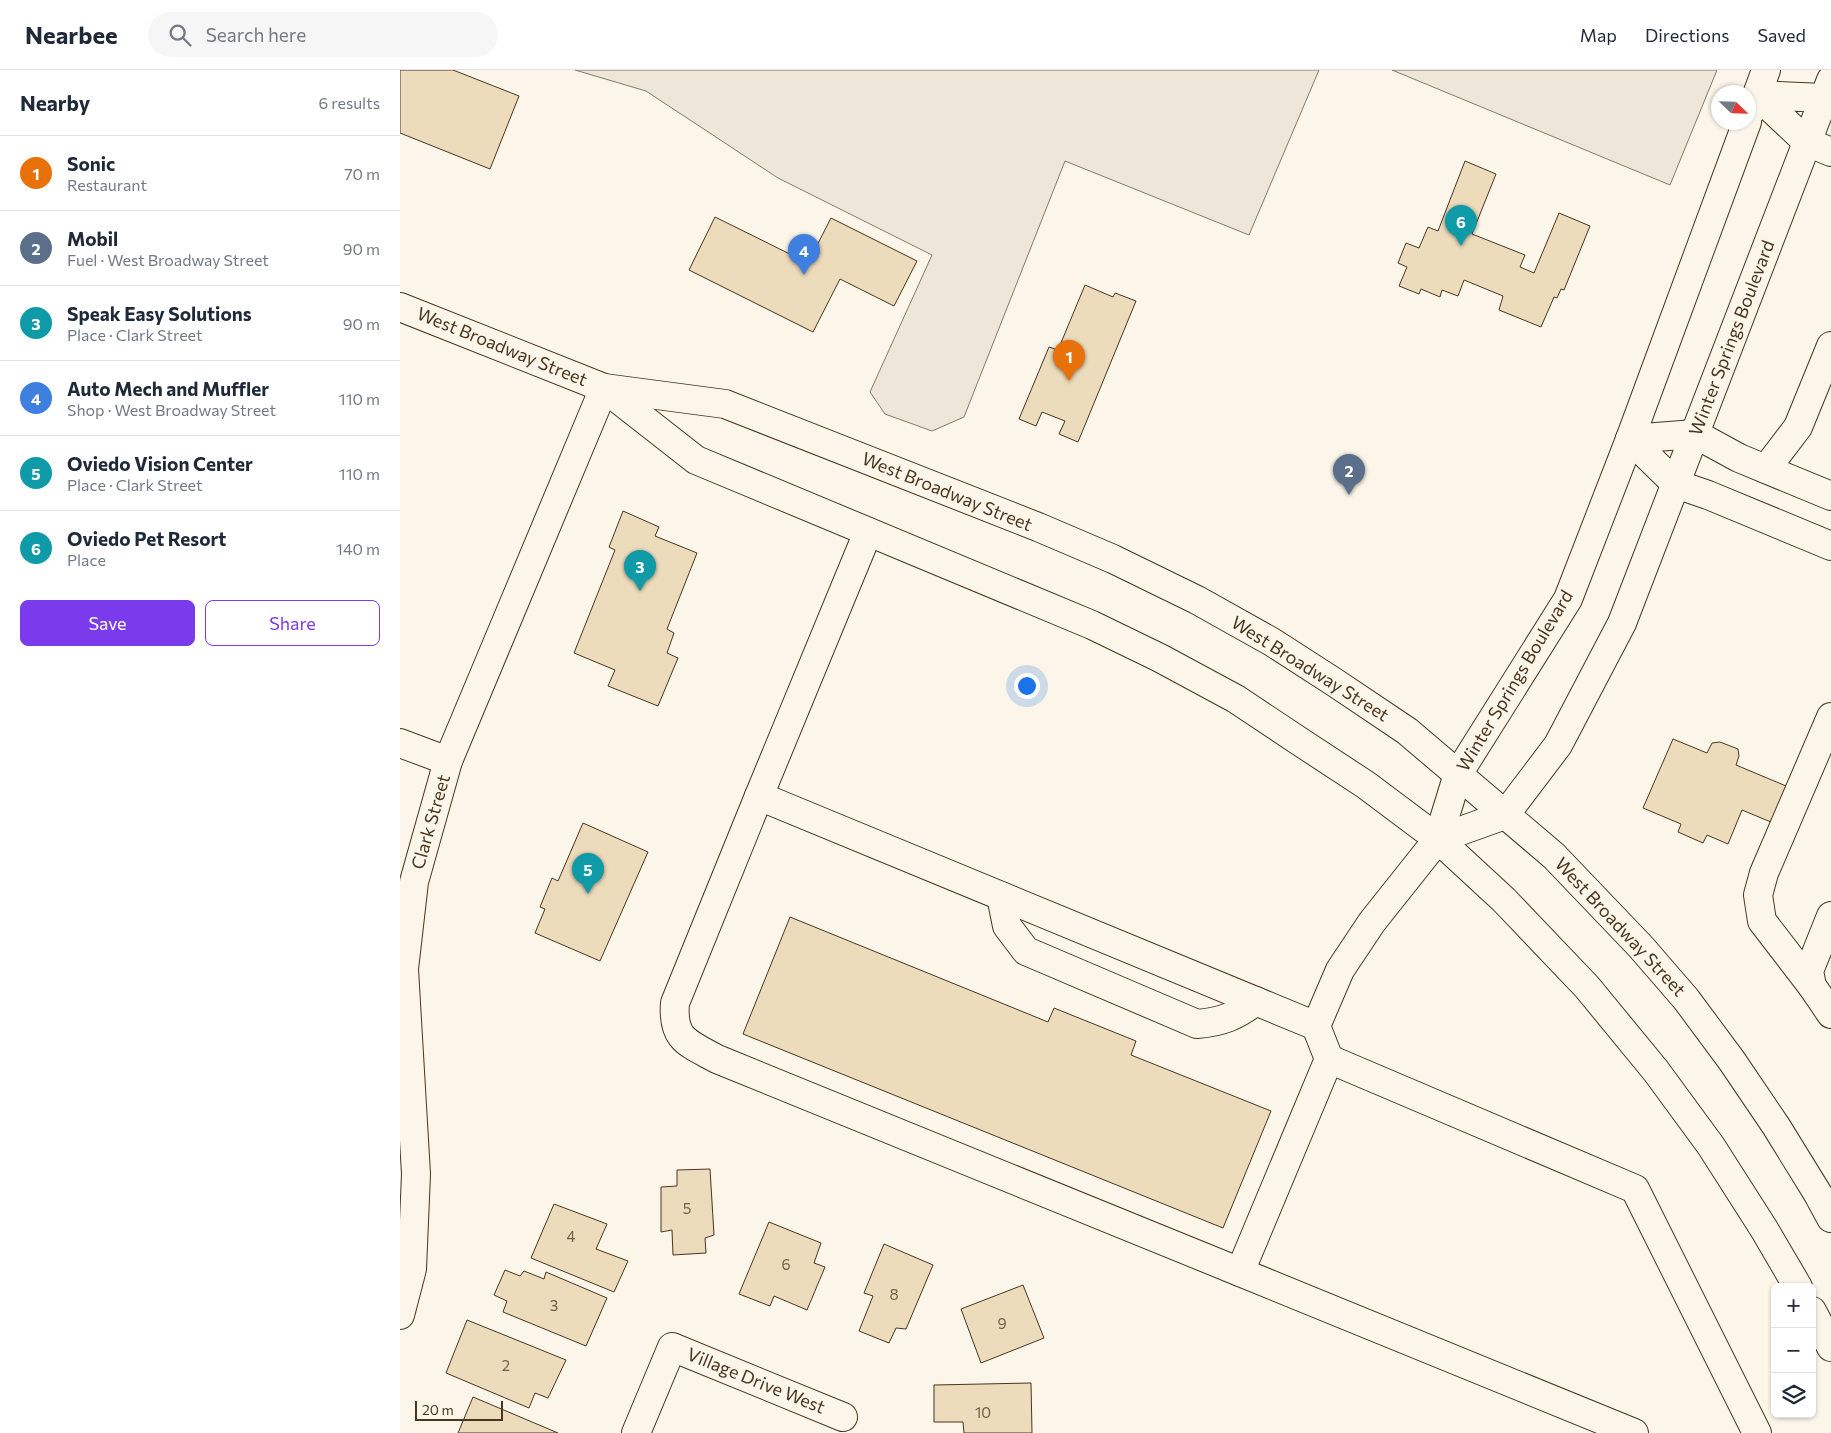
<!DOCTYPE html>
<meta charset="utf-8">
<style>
body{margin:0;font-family:Commissioner,sans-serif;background:#f6f6f7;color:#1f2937}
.controls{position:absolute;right:15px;bottom:15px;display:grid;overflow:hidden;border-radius:8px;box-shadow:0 1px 4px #0004}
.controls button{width:45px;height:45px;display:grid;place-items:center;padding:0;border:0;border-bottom:1px solid #e0e1e3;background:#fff;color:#1f2937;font:25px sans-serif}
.compass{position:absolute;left:1311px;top:15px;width:45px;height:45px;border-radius:50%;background:#fff;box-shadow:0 1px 4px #0004;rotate:113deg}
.scale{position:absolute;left:15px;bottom:12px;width:88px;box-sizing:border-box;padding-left:5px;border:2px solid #4a3520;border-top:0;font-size:14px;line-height:18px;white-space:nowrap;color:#4a3520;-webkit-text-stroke:4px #fbf6e9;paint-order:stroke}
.you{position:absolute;left:626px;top:615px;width:18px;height:18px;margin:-12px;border:4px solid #fff;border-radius:50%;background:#1a73e8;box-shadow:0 0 0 8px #1a73e833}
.badge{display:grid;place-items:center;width:32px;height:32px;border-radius:50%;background:#7c3aed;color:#fff;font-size:16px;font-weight:700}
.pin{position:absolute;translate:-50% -41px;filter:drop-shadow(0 1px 2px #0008)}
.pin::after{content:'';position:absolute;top:26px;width:18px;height:15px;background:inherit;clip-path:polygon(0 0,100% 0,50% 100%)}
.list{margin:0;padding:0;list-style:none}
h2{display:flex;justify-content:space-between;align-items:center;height:65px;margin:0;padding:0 20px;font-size:21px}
h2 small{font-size:16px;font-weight:400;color:#747a83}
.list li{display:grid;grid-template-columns:32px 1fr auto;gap:15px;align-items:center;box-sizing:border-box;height:75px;padding:0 20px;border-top:1px solid #e0e1e3}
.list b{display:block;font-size:19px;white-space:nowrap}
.list p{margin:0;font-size:16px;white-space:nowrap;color:#747a83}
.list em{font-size:16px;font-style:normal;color:#747a83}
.actions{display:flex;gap:10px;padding:15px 20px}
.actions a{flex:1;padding:11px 0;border:1px solid #7c3aed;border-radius:8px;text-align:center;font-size:18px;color:#7c3aed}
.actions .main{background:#7c3aed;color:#fff}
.icon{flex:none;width:28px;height:28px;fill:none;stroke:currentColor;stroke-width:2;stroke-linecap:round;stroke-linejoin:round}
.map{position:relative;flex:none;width:1431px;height:1363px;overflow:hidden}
header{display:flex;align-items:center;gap:30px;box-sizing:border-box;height:70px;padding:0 25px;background:#fff;border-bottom:1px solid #e0e1e3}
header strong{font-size:24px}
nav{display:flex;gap:28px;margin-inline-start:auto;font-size:18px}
.search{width:350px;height:45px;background:#f6f6f7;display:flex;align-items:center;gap:12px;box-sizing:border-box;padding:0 18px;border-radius:28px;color:#747a83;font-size:19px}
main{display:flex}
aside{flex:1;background:#fff}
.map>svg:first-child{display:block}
.green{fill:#ede6d9;stroke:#887966}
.building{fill:#ecdcbc;stroke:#4a3520}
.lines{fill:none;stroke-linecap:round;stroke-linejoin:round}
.minor-casing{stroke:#4a3520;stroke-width:30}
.major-casing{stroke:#4a3520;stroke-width:30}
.minor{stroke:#fbf6e9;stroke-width:28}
.major{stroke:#fbf6e9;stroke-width:28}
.labels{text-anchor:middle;stroke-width:4;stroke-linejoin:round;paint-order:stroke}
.number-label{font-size:15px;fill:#725f47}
.street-label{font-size:18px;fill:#4a3520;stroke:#fbf6e9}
</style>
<header>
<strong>Nearbee</strong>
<div class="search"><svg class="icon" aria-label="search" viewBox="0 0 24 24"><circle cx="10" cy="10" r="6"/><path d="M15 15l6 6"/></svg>Search here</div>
<nav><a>Map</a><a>Directions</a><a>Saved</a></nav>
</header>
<main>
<aside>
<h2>Nearby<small>6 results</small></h2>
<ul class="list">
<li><span class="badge" style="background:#e8710a">1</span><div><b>Sonic</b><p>Restaurant</p></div><em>70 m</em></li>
<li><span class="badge" style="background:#5c6f8a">2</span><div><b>Mobil</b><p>Fuel · West Broadway Street</p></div><em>90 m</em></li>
<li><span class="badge" style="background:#0f9aa8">3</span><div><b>Speak Easy Solutions</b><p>Place · Clark Street</p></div><em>90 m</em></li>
<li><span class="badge" style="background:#3f7fe0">4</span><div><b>Auto Mech and Muffler</b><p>Shop · West Broadway Street</p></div><em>110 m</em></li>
<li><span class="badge" style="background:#0f9aa8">5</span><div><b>Oviedo Vision Center</b><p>Place · Clark Street</p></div><em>110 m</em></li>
<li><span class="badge" style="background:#0f9aa8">6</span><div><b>Oviedo Pet Resort</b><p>Place</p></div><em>140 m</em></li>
</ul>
<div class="actions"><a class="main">Save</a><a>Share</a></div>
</aside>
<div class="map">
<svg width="1431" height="1363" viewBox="0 0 1431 1363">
<rect width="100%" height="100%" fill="#fbf6e9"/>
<!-- green -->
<g class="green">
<path d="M175,0H919L849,165L665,91L564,347L532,361L485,344L470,322L532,185L378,108L246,21Z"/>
<path d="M992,0H1317L1270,115Z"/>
</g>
<!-- building -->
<g class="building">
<path d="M0,0H53L119,26L90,99L0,63Z"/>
<path d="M1065,91L1096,104L1072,164L1125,185L1120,197L1134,203L1159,143L1190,156L1164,220L1161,219L1157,228L1154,227L1141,257L1099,240L1103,226L1064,210L1058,226L1042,220L1040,227L1021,219L1019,224L999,216L1007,197L998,193L1006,173L1019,178L1028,157L1038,161Z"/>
<path d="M315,147L408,193L431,148L517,191L494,236L440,209L413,262L289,200Z"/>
<path d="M685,215L713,227L715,223L736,231L678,372L659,364L665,351L642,342L636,356L619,349L649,277L658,280Z"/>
<path d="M223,441L259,457L255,466L297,483L267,559L274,563L267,583L278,588L258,636L208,616L215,600L174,583L215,480L209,477Z"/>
<path d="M1273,669L1307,683L1312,673L1320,672L1338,679L1339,686L1336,695L1398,721L1383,757L1342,740L1328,774L1307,765L1303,773L1278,762L1281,754L1243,738Z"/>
<path d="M183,753L248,782L200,891L135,863L145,839L140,837L152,808L158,811Z"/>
<path d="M390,847L648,952L654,938L736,971L731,985L871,1041L823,1158L343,964Z"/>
<path d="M310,1099L314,1165L305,1168L306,1183L273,1185L272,1160L261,1162V1117L277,1116V1100Z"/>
<path d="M154,1134L207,1154L196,1179L228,1191L214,1222L131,1188Z"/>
<path d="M369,1152L421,1173L414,1193L425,1197L407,1240L374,1226L370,1236L339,1224Z"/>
<path d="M484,1174L533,1195L506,1259L496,1258L489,1273L459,1261L473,1226L464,1223Z"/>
<path d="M105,1200L120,1206L124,1201L144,1209L146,1202L207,1228L186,1276L103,1242L107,1231L94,1225Z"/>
<path d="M623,1215L644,1268L581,1293L561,1239Z"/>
<path d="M67,1250L166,1290L148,1328L135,1323L129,1338L46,1303Z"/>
<path d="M631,1313L632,1363H564L563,1352H534V1315Z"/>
<path d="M73,1327L158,1363H58Z"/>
</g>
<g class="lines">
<defs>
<g id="minor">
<path d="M1431,32L1424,28L1357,25L1407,72L1431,82"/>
<path d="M1351,41L1366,0"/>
<path d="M1230,369L1276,414L1308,425L1431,476"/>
<path d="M1230,369L1295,364L1339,388L1431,426"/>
<path d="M1366,399L1398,357L1431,276"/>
<path d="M468,462L359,726L916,956L940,900L972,852L1038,769L1058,704L1168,529L1230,369L1347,52"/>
<path d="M0,673L48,691"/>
<path d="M359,726L275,933C272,970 288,973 317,989L840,1202"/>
<path d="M1038,769L1105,745L1158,675L1222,553L1431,10"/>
<path d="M601,826L607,856L626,881L797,954C822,952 836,946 856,931"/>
<path d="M1431,846L1409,901L1412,916L1431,944"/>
<path d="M1412,916L1362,851L1358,825L1364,803L1431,647"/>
<path d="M916,956L929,989L840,1202L1234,1363"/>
<path d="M929,989L1235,1119L1357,1363"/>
<path d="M0,1245L12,1199L16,1104L4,899L14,812L48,691L204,318"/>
<path d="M236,1363L272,1277L443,1347"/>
</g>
<g id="major">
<path d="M0,237L204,318L325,334L638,457L713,489L797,530L872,572L934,612L1007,661L1154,786L1241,877L1286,929L1332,991L1376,1056L1418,1124L1431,1148"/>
<path d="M204,318L296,390L692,555L760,588L836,629L899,671L966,715L1038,769L1104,830L1187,917L1256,1001L1311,1076L1364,1159L1398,1217"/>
<path d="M1412,1241L1431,1277"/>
</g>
</defs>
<!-- minor casing -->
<use href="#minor" class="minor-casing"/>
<!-- major casing -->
<use href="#major" class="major-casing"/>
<!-- minor -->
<use href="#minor" class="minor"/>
<!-- major -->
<use href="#major" class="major"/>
</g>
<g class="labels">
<!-- number labels -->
<g class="number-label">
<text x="287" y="1144">5</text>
<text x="171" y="1172">4</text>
<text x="386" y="1200">6</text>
<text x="494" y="1230">8</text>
<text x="154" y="1241">3</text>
<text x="602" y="1259">9</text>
<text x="106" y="1301">2</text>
<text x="583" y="1348">10</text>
</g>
<!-- street labels -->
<g class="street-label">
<text transform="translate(1332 268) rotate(-69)" y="6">Winter Springs Boulevard</text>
<text transform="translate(102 277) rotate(22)" y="6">West Broadway Street</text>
<text transform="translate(547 422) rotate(22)" y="6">West Broadway Street</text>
<text transform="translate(910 599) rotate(32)" y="6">West Broadway Street</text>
<text transform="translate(1115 611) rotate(-59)" y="6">Winter Springs Boulevard</text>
<text transform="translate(31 752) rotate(-74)" y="6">Clark Street</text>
<text transform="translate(1220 857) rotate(47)" y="6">West Broadway Street</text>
<text transform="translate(356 1311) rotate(22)" y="6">Village Drive West</text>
</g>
</g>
</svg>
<div class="controls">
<button>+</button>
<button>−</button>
<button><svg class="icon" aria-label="layers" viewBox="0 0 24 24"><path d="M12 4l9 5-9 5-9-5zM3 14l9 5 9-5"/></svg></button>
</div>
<svg class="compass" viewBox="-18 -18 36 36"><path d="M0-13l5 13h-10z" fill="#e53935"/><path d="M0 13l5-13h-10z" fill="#747a83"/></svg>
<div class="scale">20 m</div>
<div class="you"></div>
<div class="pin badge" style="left:669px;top:311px;background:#e8710a">1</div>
<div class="pin badge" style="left:949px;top:425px;background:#5c6f8a">2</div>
<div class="pin badge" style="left:240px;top:521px;background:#0f9aa8">3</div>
<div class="pin badge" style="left:404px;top:205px;background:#3f7fe0">4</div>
<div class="pin badge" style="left:188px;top:824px;background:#0f9aa8">5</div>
<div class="pin badge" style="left:1061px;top:176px;background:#0f9aa8">6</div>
</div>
</main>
